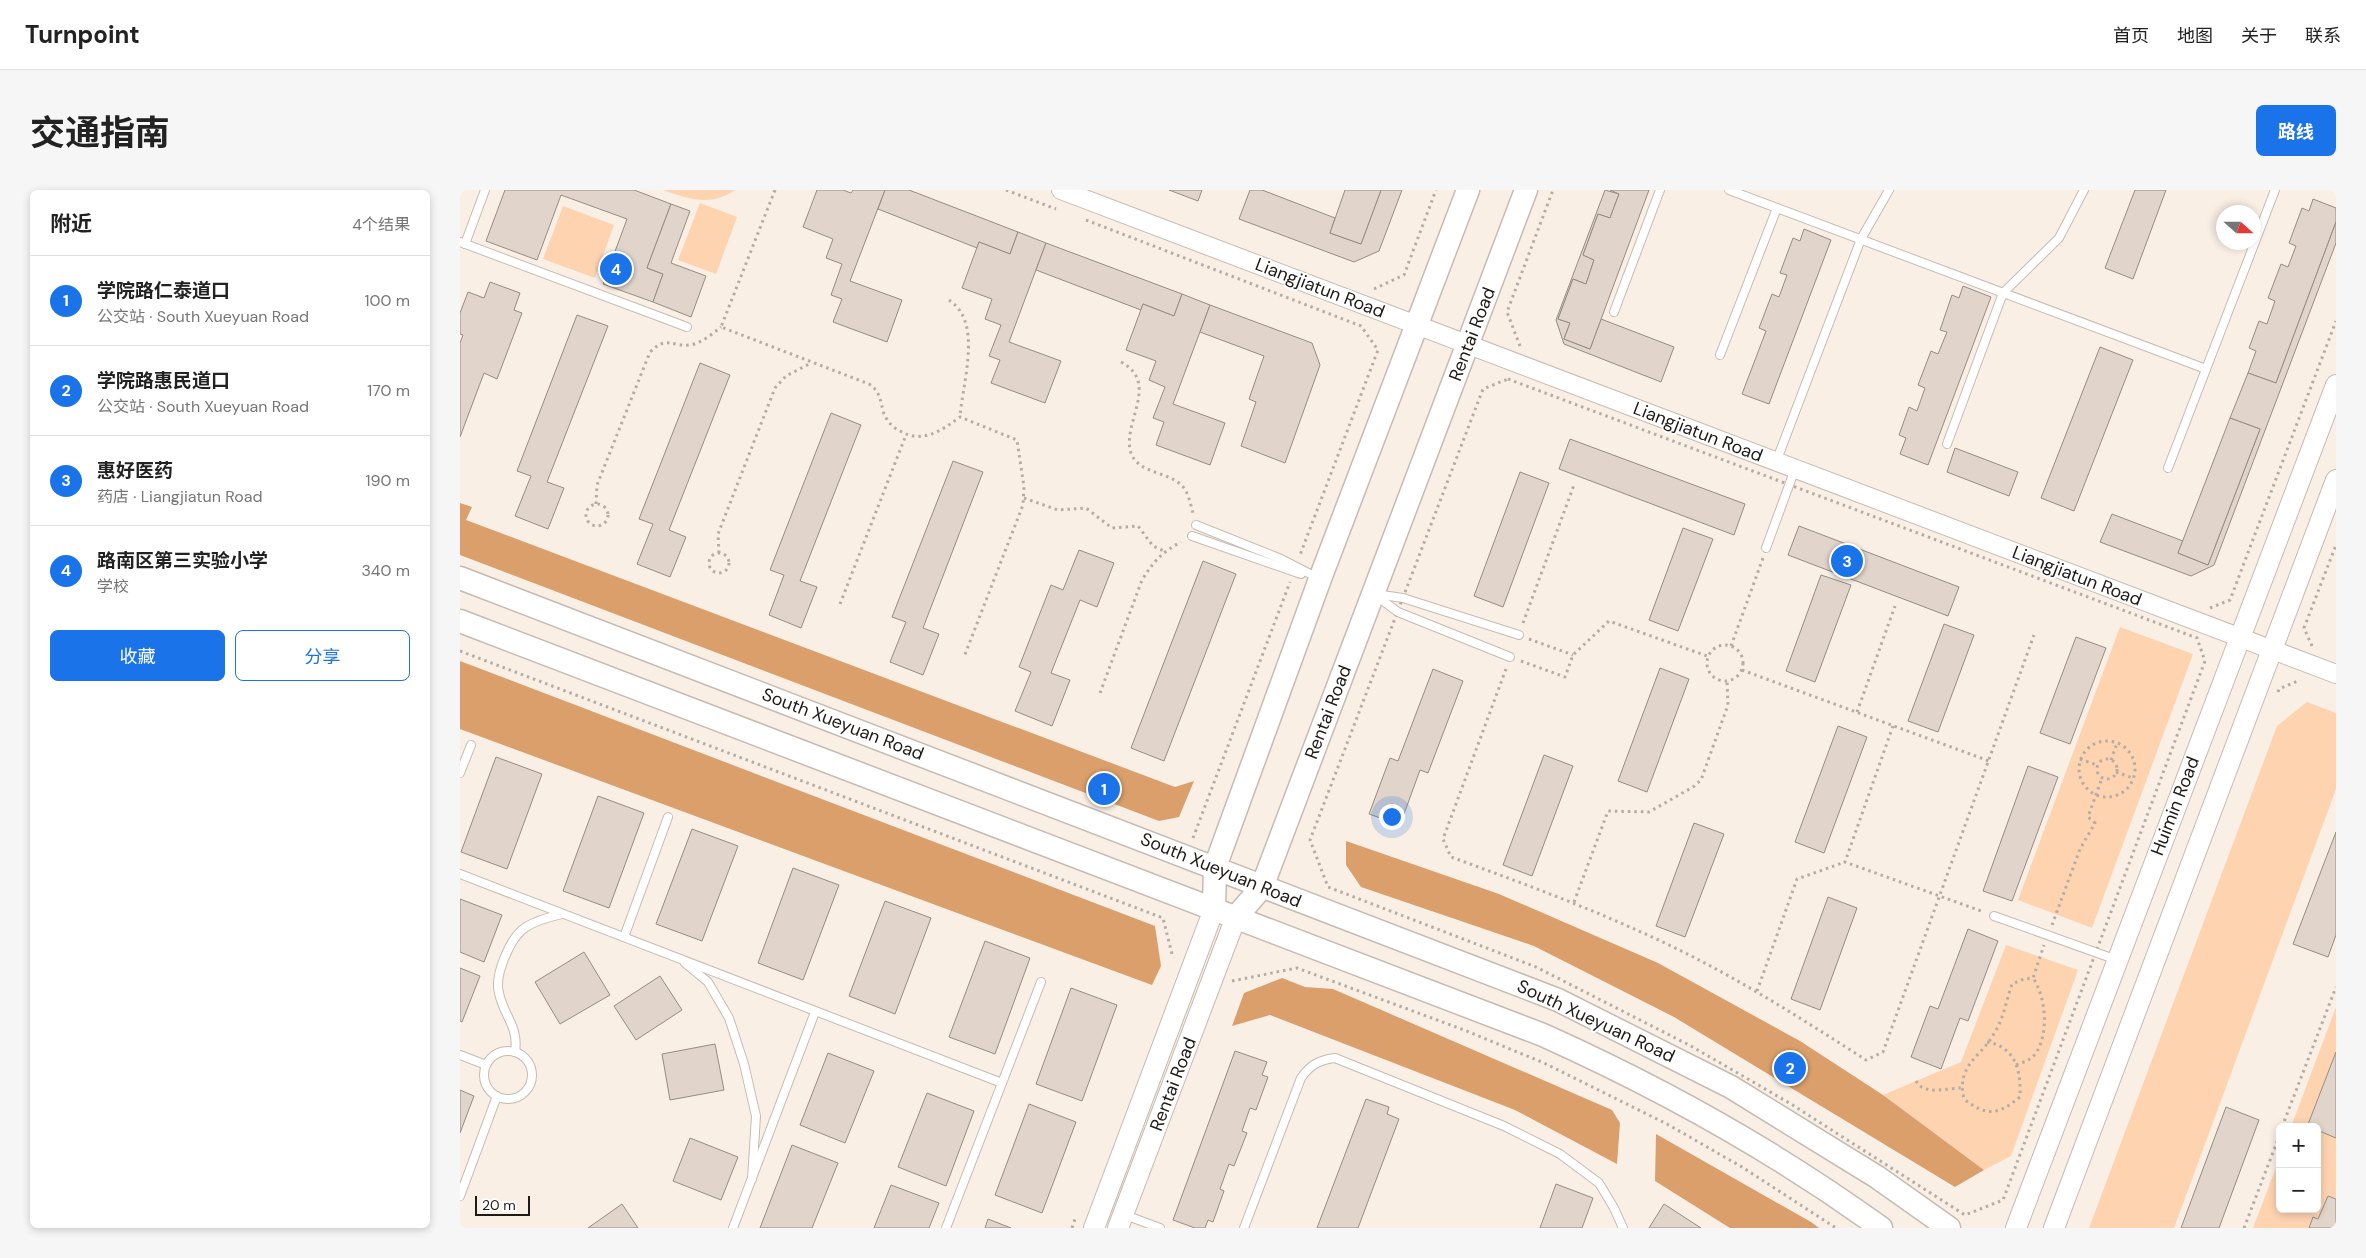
<!DOCTYPE html>
<html lang="zh">
<meta charset="utf-8">
<style>
body{margin:0;font-family:"DM Sans","Noto Sans SC",sans-serif;background:#f6f6f6;color:#222}
.controls{position:absolute;right:15px;bottom:15px;display:grid;overflow:hidden;border-radius:8px;box-shadow:0 2px 8px #0003}
.controls button{width:45px;height:45px;display:grid;place-items:center;padding:0;border:0;border-bottom:1px solid #e0e0e0;background:#fff;color:#222;font:25px sans-serif}
.compass{position:absolute;left:1756px;top:15px;width:45px;height:45px;border-radius:50%;background:#fff;box-shadow:0 2px 8px #0003;rotate:111deg}
.scale{position:absolute;left:15px;bottom:12px;width:55px;box-sizing:border-box;padding-left:5px;border:2px solid #1e1a17;border-top:0;font-size:14px;line-height:18px;white-space:nowrap;color:#1e1a17;-webkit-text-stroke:4px #fff;paint-order:stroke}
.you{position:absolute;left:931px;top:626px;width:18px;height:18px;margin:-12px;border:4px solid #fff;border-radius:50%;background:#1a73e8;box-shadow:0 0 0 8px #1a73e833}
.badge{display:grid;place-items:center;width:32px;height:32px;border-radius:50%;background:#1a73e8;color:#fff;font-size:16px;font-weight:700}
.pin{position:absolute;translate:-50% -50%;border:2px solid #fff;box-shadow:0 1px 5px #0006}
.list{margin:0;padding:0;list-style:none}
h2{display:flex;justify-content:space-between;align-items:center;height:65px;margin:0;padding:0 20px;font-size:21px}
h2 small{font-size:16px;font-weight:400;color:#767676}
.list li{display:grid;grid-template-columns:32px 1fr auto;gap:15px;align-items:center;box-sizing:border-box;height:90px;padding:0 20px;border-top:1px solid #e0e0e0}
.list b{display:block;font-size:19px;white-space:nowrap}
.list p{margin:0;font-size:16px;white-space:nowrap;color:#767676}
.list em{font-size:16px;font-style:normal;color:#767676}
.actions{display:flex;gap:10px;padding:15px 20px}
.actions a{flex:1;padding:11px 0;border:1px solid #1a73e8;border-radius:8px;text-align:center;font-size:18px;color:#1a73e8}
.actions .main{background:#1a73e8;color:#fff}
.map{position:relative;flex:none;width:1876px;height:1038px;overflow:hidden;border-radius:8px}
header{display:flex;align-items:center;gap:30px;box-sizing:border-box;height:70px;padding:0 25px;background:#fff;border-bottom:1px solid #e0e0e0}
header strong{font-size:24px}
nav{display:flex;gap:28px;margin-inline-start:auto;font-size:18px}
.intro{display:flex;align-items:center;justify-content:space-between;box-sizing:border-box;height:120px;padding:0 30px}
h1{margin:0;font-size:35px}
.button{padding:12px 22px;border-radius:8px;background:#1a73e8;color:#fff;font-size:18px;font-weight:700}
main{display:flex;gap:30px;padding:0 30px}
aside{flex:1;background:#fff;border-radius:8px;box-shadow:0 2px 8px #0003}
.map>svg:first-child{display:block}
.green{fill:#fed3b0}
.forest{fill:#da9f6b}
.building{fill:#e0d4cb;stroke:#978c84}
.lines{fill:none;stroke-linecap:round;stroke-linejoin:round}
.service-casing{stroke:#c6bbb2;stroke-width:10}
.tertiary-casing{stroke:#c6bbb2;stroke-width:20}
.secondary-casing{stroke:#c6bbb2;stroke-width:22}
.primary-casing{stroke:#c6bbb2;stroke-width:25}
.path{stroke:#b5aca5;stroke-width:3;stroke-dasharray:2.5 4;stroke-linecap:butt}
.service{stroke:#fff;stroke-width:8}
.tertiary{stroke:#fff;stroke-width:18}
.secondary{stroke:#fff;stroke-width:20}
.primary{stroke:#fff;stroke-width:22}
.labels{text-anchor:middle;stroke-width:4;stroke-linejoin:round;paint-order:stroke}
.street-label{font-size:18px;fill:#1e1a17;stroke:#fff}
</style>
<header>
<strong>Turnpoint</strong>
<nav><a>首页</a><a>地图</a><a>关于</a><a>联系</a></nav>
</header>
<div class="intro"><h1>交通指南</h1><a class="button">路线</a></div>
<main>
<aside>
<h2>附近<small>4个结果</small></h2>
<ul class="list">
<li><span class="badge">1</span><div><b>学院路仁泰道口</b><p>公交站 · South Xueyuan Road</p></div><em>100 m</em></li>
<li><span class="badge">2</span><div><b>学院路惠民道口</b><p>公交站 · South Xueyuan Road</p></div><em>170 m</em></li>
<li><span class="badge">3</span><div><b>惠好医药</b><p>药店 · Liangjiatun Road</p></div><em>190 m</em></li>
<li><span class="badge">4</span><div><b>路南区第三实验小学</b><p>学校</p></div><em>340 m</em></li>
</ul>
<div class="actions"><a class="main">收藏</a><a>分享</a></div>
</aside>
<div class="map">
<svg width="1876" height="1038" viewBox="0 0 1876 1038">
<rect width="100%" height="100%" fill="#faefe5"/>
<!-- green -->
<g class="green">
<path d="M203,0H275C251,17 229,9 203,0Z"/>
<path d="M240,13L277,27L256,84L218,70Z"/>
<path d="M103,16L154,35L135,88L83,69Z"/>
<path d="M1660,437L1733,464L1632,738L1558,710Z"/>
<path d="M1847,512L1876,523V599L1714,1038H1629L1817,536Z"/>
<path d="M1546,755L1618,780L1551,966L1524,980L1423,905L1501,872Z"/>
<path d="M1876,817V1038H1793L1820,967V1019H1857V937H1831Z"/>
</g>
<!-- forest -->
<g class="forest">
<path d="M0,313L12,317L6,330L715,597L734,591L719,627L699,631L0,365Z"/>
<path d="M0,471L695,736L701,776L692,795L0,539Z"/>
<path d="M886,651L1039,704L1198,773L1340,851L1423,905L1524,980L1495,997L1214,827L1074,756L901,697L886,675Z"/>
<path d="M822,788L845,797L873,799L1152,920L1160,933L1157,974L1055,920L810,825L772,836L784,803Z"/>
<path d="M1196,944L1351,1032L1359,1038H1270L1195,991Z"/>
</g>
<!-- building -->
<g class="building">
<path d="M45,0H174L211,14L187,78L203,84L193,112L143,94L167,29L101,5L77,70L26,51Z"/>
<path d="M357,0H383L391,3L393,0H425L390,91L442,110L427,152L373,132L382,109L371,105L382,74L366,68L373,49L343,37Z"/>
<path d="M425,0H449L558,42L550,64L519,52L517,58L418,19Z"/>
<path d="M709,0H742L738,11Z"/>
<path d="M790,0H802L875,28L870,43L901,54L921,0H942L919,61L894,72L779,29Z"/>
<path d="M885,0H921L901,54L870,43Z"/>
<path d="M1145,0L1159,4L1150,28L1138,24L1123,65L1134,70L1126,94L1113,89L1098,129L1110,133L1104,149L1130,159L1141,129L1214,157L1201,192L1104,154L1096,130Z"/>
<path d="M1150,0H1189L1130,159L1104,149L1110,133L1098,129L1113,89L1126,94L1134,70L1123,65L1138,24L1150,28L1159,4Z"/>
<path d="M1675,0H1706L1673,89L1645,78Z"/>
<path d="M1853,9L1876,18V32L1816,193L1788,183L1796,161L1789,158L1799,131L1807,134L1815,111L1808,108L1821,74L1828,77L1836,56L1829,53L1842,18L1849,21Z"/>
<path d="M211,14L230,21L211,73L246,86L231,127L193,112L203,84L187,78Z"/>
<path d="M1876,32V53L1754,375L1731,386L1640,352L1652,324L1723,351L1718,363L1748,375L1800,239L1770,228L1788,183L1816,193Z"/>
<path d="M1344,39L1371,50L1309,214L1282,204L1306,141L1299,138L1312,104L1319,107L1327,85L1320,83L1333,48L1340,51Z"/>
<path d="M558,42L586,53L549,152L601,171L585,213L531,193L540,170L529,166L541,135L525,129L532,109L502,98L519,52L550,64Z"/>
<path d="M586,53L722,104L714,126L683,114L681,120L576,80Z"/>
<path d="M30,92L60,103L54,120L62,123L37,189L24,183L0,247V153L3,145L0,144V123L8,102L24,108Z"/>
<path d="M1503,96L1531,107L1468,275L1440,264L1446,248L1439,245L1449,217L1457,221L1465,198L1458,195L1471,161L1478,164L1487,142L1480,140L1492,105L1499,108Z"/>
<path d="M722,104L750,115L713,214L765,233L750,275L696,255L704,232L693,228L705,197L689,190L696,171L666,160L683,114L714,126Z"/>
<path d="M750,115L852,153L860,175L825,273L781,256L796,212L789,209L804,166L740,142Z"/>
<path d="M117,125L148,136L87,292L104,298L88,339L55,326L71,286L57,281Z"/>
<path d="M1640,157L1673,170L1614,321L1581,308Z"/>
<path d="M240,173L270,185L209,340L226,347L210,387L177,374L193,334L179,329Z"/>
<path d="M371,223L401,235L340,391L357,397L341,438L309,425L324,385L310,380Z"/>
<path d="M1770,228L1800,239L1748,375L1718,363Z"/>
<path d="M1110,249L1285,314L1274,345L1099,279Z"/>
<path d="M1495,258L1558,282L1549,306L1487,282Z"/>
<path d="M493,271L523,282L463,438L479,444L463,485L430,472L446,432L432,427Z"/>
<path d="M1060,282L1089,293L1043,417L1014,406Z"/>
<path d="M1339,336L1499,397L1488,426L1328,365Z"/>
<path d="M1223,338L1253,349L1218,441L1189,430Z"/>
<path d="M619,360L654,373L637,417L620,410L591,483L610,490L592,536L555,521L571,482L559,477L591,395L603,400Z"/>
<path d="M743,371L776,384L704,571L671,558Z"/>
<path d="M1361,385L1391,395L1355,492L1326,481Z"/>
<path d="M1484,434L1514,445L1478,542L1448,531Z"/>
<path d="M1616,447L1646,458L1610,554L1580,543Z"/>
<path d="M1200,478L1229,489L1187,602L1158,591Z"/>
<path d="M973,479L1003,491L968,583L960,580L940,635L909,624L930,568L938,571Z"/>
<path d="M1378,536L1407,547L1364,663L1335,652Z"/>
<path d="M1084,565L1113,576L1072,686L1043,675Z"/>
<path d="M36,567L82,584L47,679L1,662Z"/>
<path d="M1568,576L1598,587L1552,711L1523,701Z"/>
<path d="M138,606L184,623L149,718L103,701Z"/>
<path d="M1234,633L1264,644L1225,747L1196,736Z"/>
<path d="M232,639L278,656L242,751L196,734Z"/>
<path d="M1876,642V745L1868,767L1833,754Z"/>
<path d="M333,678L379,695L343,790L298,773Z"/>
<path d="M1368,707L1397,718L1360,820L1331,809Z"/>
<path d="M0,709L42,725L24,772L0,762Z"/>
<path d="M425,711L471,728L435,824L389,806Z"/>
<path d="M1508,739L1538,751L1508,831L1500,828L1481,879L1451,867L1470,816L1478,819Z"/>
<path d="M525,751L570,768L535,864L489,847Z"/>
<path d="M124,762L150,805L100,834L75,792Z"/>
<path d="M0,778L20,786L2,832L0,831Z"/>
<path d="M200,786L222,820L176,850L154,816Z"/>
<path d="M611,798L657,815L622,911L576,894Z"/>
<path d="M255,854L264,900L210,910L202,864Z"/>
<path d="M775,861L807,872L802,885L808,887L796,920L790,918L782,941L787,943L774,976L769,974L760,999L764,1001L753,1032L748,1030L745,1038H735L713,1030Z"/>
<path d="M1876,862V948L1857,940V937H1847Z"/>
<path d="M368,863L414,881L385,953L340,935Z"/>
<path d="M0,900L14,906L0,943Z"/>
<path d="M467,903L514,921L486,996L438,977Z"/>
<path d="M906,909L929,917L927,924L939,929L898,1038H857Z"/>
<path d="M569,914L616,932L582,1023L535,1005Z"/>
<path d="M1766,917L1799,930L1759,1038H1721Z"/>
<path d="M230,948L278,967L261,1010L213,991Z"/>
<path d="M332,955L378,973L352,1038H300Z"/>
<path d="M1096,994L1133,1008L1122,1038H1080Z"/>
<path d="M431,995L479,1013L469,1038H414Z"/>
<path d="M1868,1006L1876,1009V1038H1849L1853,1027L1858,1029Z"/>
<path d="M162,1014L178,1038H128Z"/>
<path d="M1204,1014L1241,1038H1189Z"/>
<path d="M528,1029L551,1038H525Z"/>
</g>
<g class="lines">
<defs>
<g id="service">
<path d="M1269,0L1746,179"/>
<path d="M0,52L227,137"/>
<path d="M5,54L25,0"/>
<path d="M1154,122L1200,0"/>
<path d="M1260,165L1317,18"/>
<path d="M1487,254L1543,103L1599,48L1624,0"/>
<path d="M1316,272L1401,49L1429,0"/>
<path d="M1708,278L1815,0"/>
<path d="M736,335L821,369L858,388"/>
<path d="M732,346L841,384"/>
<path d="M1306,358L1335,279"/>
<path d="M915,404L943,408L1059,445"/>
<path d="M915,405L938,422L1050,467"/>
<path d="M0,583L11,555"/>
<path d="M0,684L542,893"/>
<path d="M1534,726L1657,770"/>
<path d="M164,747L208,627"/>
<path d="M225,773L248,792L269,828L284,874L296,926L292,989"/>
<circle cx="48" cy="885" r="24"/>
<path d="M55,862C59,836 44,827 39,803C34,786 50,747 66,737C77,730 89,727 102,724"/>
<path d="M0,865L26,875"/>
<path d="M0,1006L37,906"/>
<path d="M665,1025L700,1038"/>
<path d="M273,1038L355,822"/>
<path d="M486,1038L581,792"/>
<path d="M784,1038L841,888C850,875 859,870 875,868L1044,936L1100,964L1139,993L1154,1018L1163,1038"/>
</g>
<path id="tertiary" d="M601,0L1876,484"/>
<g id="secondary">
<path d="M634,1038L754,719"/>
<path d="M658,1038L776,727"/>
<path d="M1556,1038L1876,195"/>
<path d="M1594,1038L1876,290"/>
</g>
<g id="primary">
<path d="M0,388L1098,810L1271,897L1417,987L1489,1038"/>
<path d="M0,431L1083,845C1201,898 1316,962 1421,1038"/>
<path d="M754,719L755,677L860,389L1008,0"/>
<path d="M776,727L802,697L1066,0"/>
</g>
</defs>
<!-- service casing -->
<use href="#service" class="service-casing"/>
<!-- tertiary casing -->
<use href="#tertiary" class="tertiary-casing"/>
<!-- secondary casing -->
<use href="#secondary" class="secondary-casing"/>
<!-- primary casing -->
<use href="#primary" class="primary-casing"/>
<!-- path -->
<g class="path">
<path d="M315,0L261,137L409,194C421,202 420,211 424,224C427,231 433,238 440,241C462,254 481,241 500,227L557,250L564,297L563,315L504,467"/>
<path d="M546,0L596,19"/>
<path d="M626,30L901,136L918,160L840,365"/>
<path d="M914,99L944,85L976,0"/>
<path d="M489,110C493,113 498,117 500,121C518,147 502,198 500,227"/>
<path d="M1060,156L1047,122L1093,0"/>
<path d="M661,172C701,193 661,234 671,263C679,285 711,281 724,298C729,305 731,316 733,323"/>
<path d="M1048,189L1737,448L1745,471L1543,1010L1505,1025L1331,914L1231,856L1076,777L868,697L850,650L1023,199Z"/>
<path d="M564,308L598,320L626,318L652,338L678,336L693,356L704,361"/>
<circle cx="137" cy="325" r="11"/>
<path d="M136,314L137,295L190,162C207,145 211,157 230,155C242,153 252,144 261,137"/>
<circle cx="259" cy="373" r="10"/>
<path d="M259,363L258,344L315,198L326,186L351,173"/>
<path d="M380,414L446,245"/>
<path d="M1750,418L1770,410L1876,131"/>
<path d="M1063,433L1114,295"/>
<path d="M1069,449L1113,465"/>
<circle cx="1265" cy="473" r="18"/>
<path d="M1271,456L1303,368"/>
<path d="M1852,456L1844,438L1876,355"/>
<path d="M0,461L703,728L713,768"/>
<path d="M1061,471L1105,487L1113,465L1149,431L1247,466"/>
<path d="M1046,479L983,649L991,667C1065,694 1138,721 1209,755C1278,788 1342,829 1406,870L1423,862L1574,445"/>
<path d="M1282,480L1529,571"/>
<path d="M1818,502L1819,499L1840,490"/>
<path d="M640,503L682,390C693,372 702,362 721,352"/>
<path d="M1397,522L1435,416"/>
<path d="M1433,536L1385,672L1524,722"/>
<circle cx="1647" cy="579" r="28"/>
<circle cx="1647" cy="579" r="10"/>
<path d="M1620,569L1637,575"/>
<path d="M1651,570L1657,553"/>
<path d="M1656,582L1673,588"/>
<path d="M733,648L830,392"/>
<path d="M1114,712L1148,621L1189,622L1233,597L1241,590L1268,515L1267,491"/>
<path d="M1592,735L1620,659L1635,633L1628,627L1642,588"/>
<path d="M772,791L837,778L1004,840L1084,873L1207,934L1282,977L1376,1038"/>
<path d="M1297,801L1337,689L1385,672"/>
<path d="M1527,852C1556,857 1561,881 1560,907C1538,925 1527,927 1504,909C1496,874 1521,868 1535,842C1544,827 1546,811 1552,794L1564,789L1573,788L1584,755"/>
<path d="M1556,875C1564,872 1571,870 1576,863C1589,843 1586,807 1573,788"/>
<path d="M1456,891C1464,906 1487,898 1501,898"/>
<path d="M1822,937L1876,797"/>
<path d="M612,1038L615,1029"/>
<path d="M1784,1038L1820,944"/>
</g>
<!-- service -->
<use href="#service" class="service"/>
<!-- tertiary -->
<use href="#tertiary" class="tertiary"/>
<!-- secondary -->
<use href="#secondary" class="secondary"/>
<!-- primary -->
<use href="#primary" class="primary"/>
</g>
<g class="labels">
<!-- street labels -->
<g class="street-label">
<text transform="translate(860 98) rotate(21)" y="6">Liangjiatun Road</text>
<text transform="translate(1012 144) rotate(-69)" y="6">Rentai Road</text>
<text transform="translate(1238 242) rotate(21)" y="6">Liangjiatun Road</text>
<text transform="translate(1617 386) rotate(21)" y="6">Liangjiatun Road</text>
<text transform="translate(868 522) rotate(-69)" y="6">Rentai Road</text>
<text transform="translate(383 534) rotate(21)" y="6">South Xueyuan Road</text>
<text transform="translate(1715 616) rotate(-69)" y="6">Huimin Road</text>
<text transform="translate(761 680) rotate(22)" y="6">South Xueyuan Road</text>
<text transform="translate(1136 831) rotate(25)" y="6">South Xueyuan Road</text>
<text transform="translate(713 894) rotate(-69)" y="6">Rentai Road</text>
</g>
</g>
</svg>
<div class="controls">
<button>+</button>
<button>−</button>
</div>
<svg class="compass" viewBox="-18 -18 36 36"><path d="M0-13l5 13h-10z" fill="#e53935"/><path d="M0 13l5-13h-10z" fill="#767676"/></svg>
<div class="scale">20 m</div>
<div class="you"></div>
<div class="pin badge" style="left:644px;top:599px">1</div>
<div class="pin badge" style="left:1330px;top:878px">2</div>
<div class="pin badge" style="left:1387px;top:371px">3</div>
<div class="pin badge" style="left:156px;top:79px">4</div>
</div>
</main>
